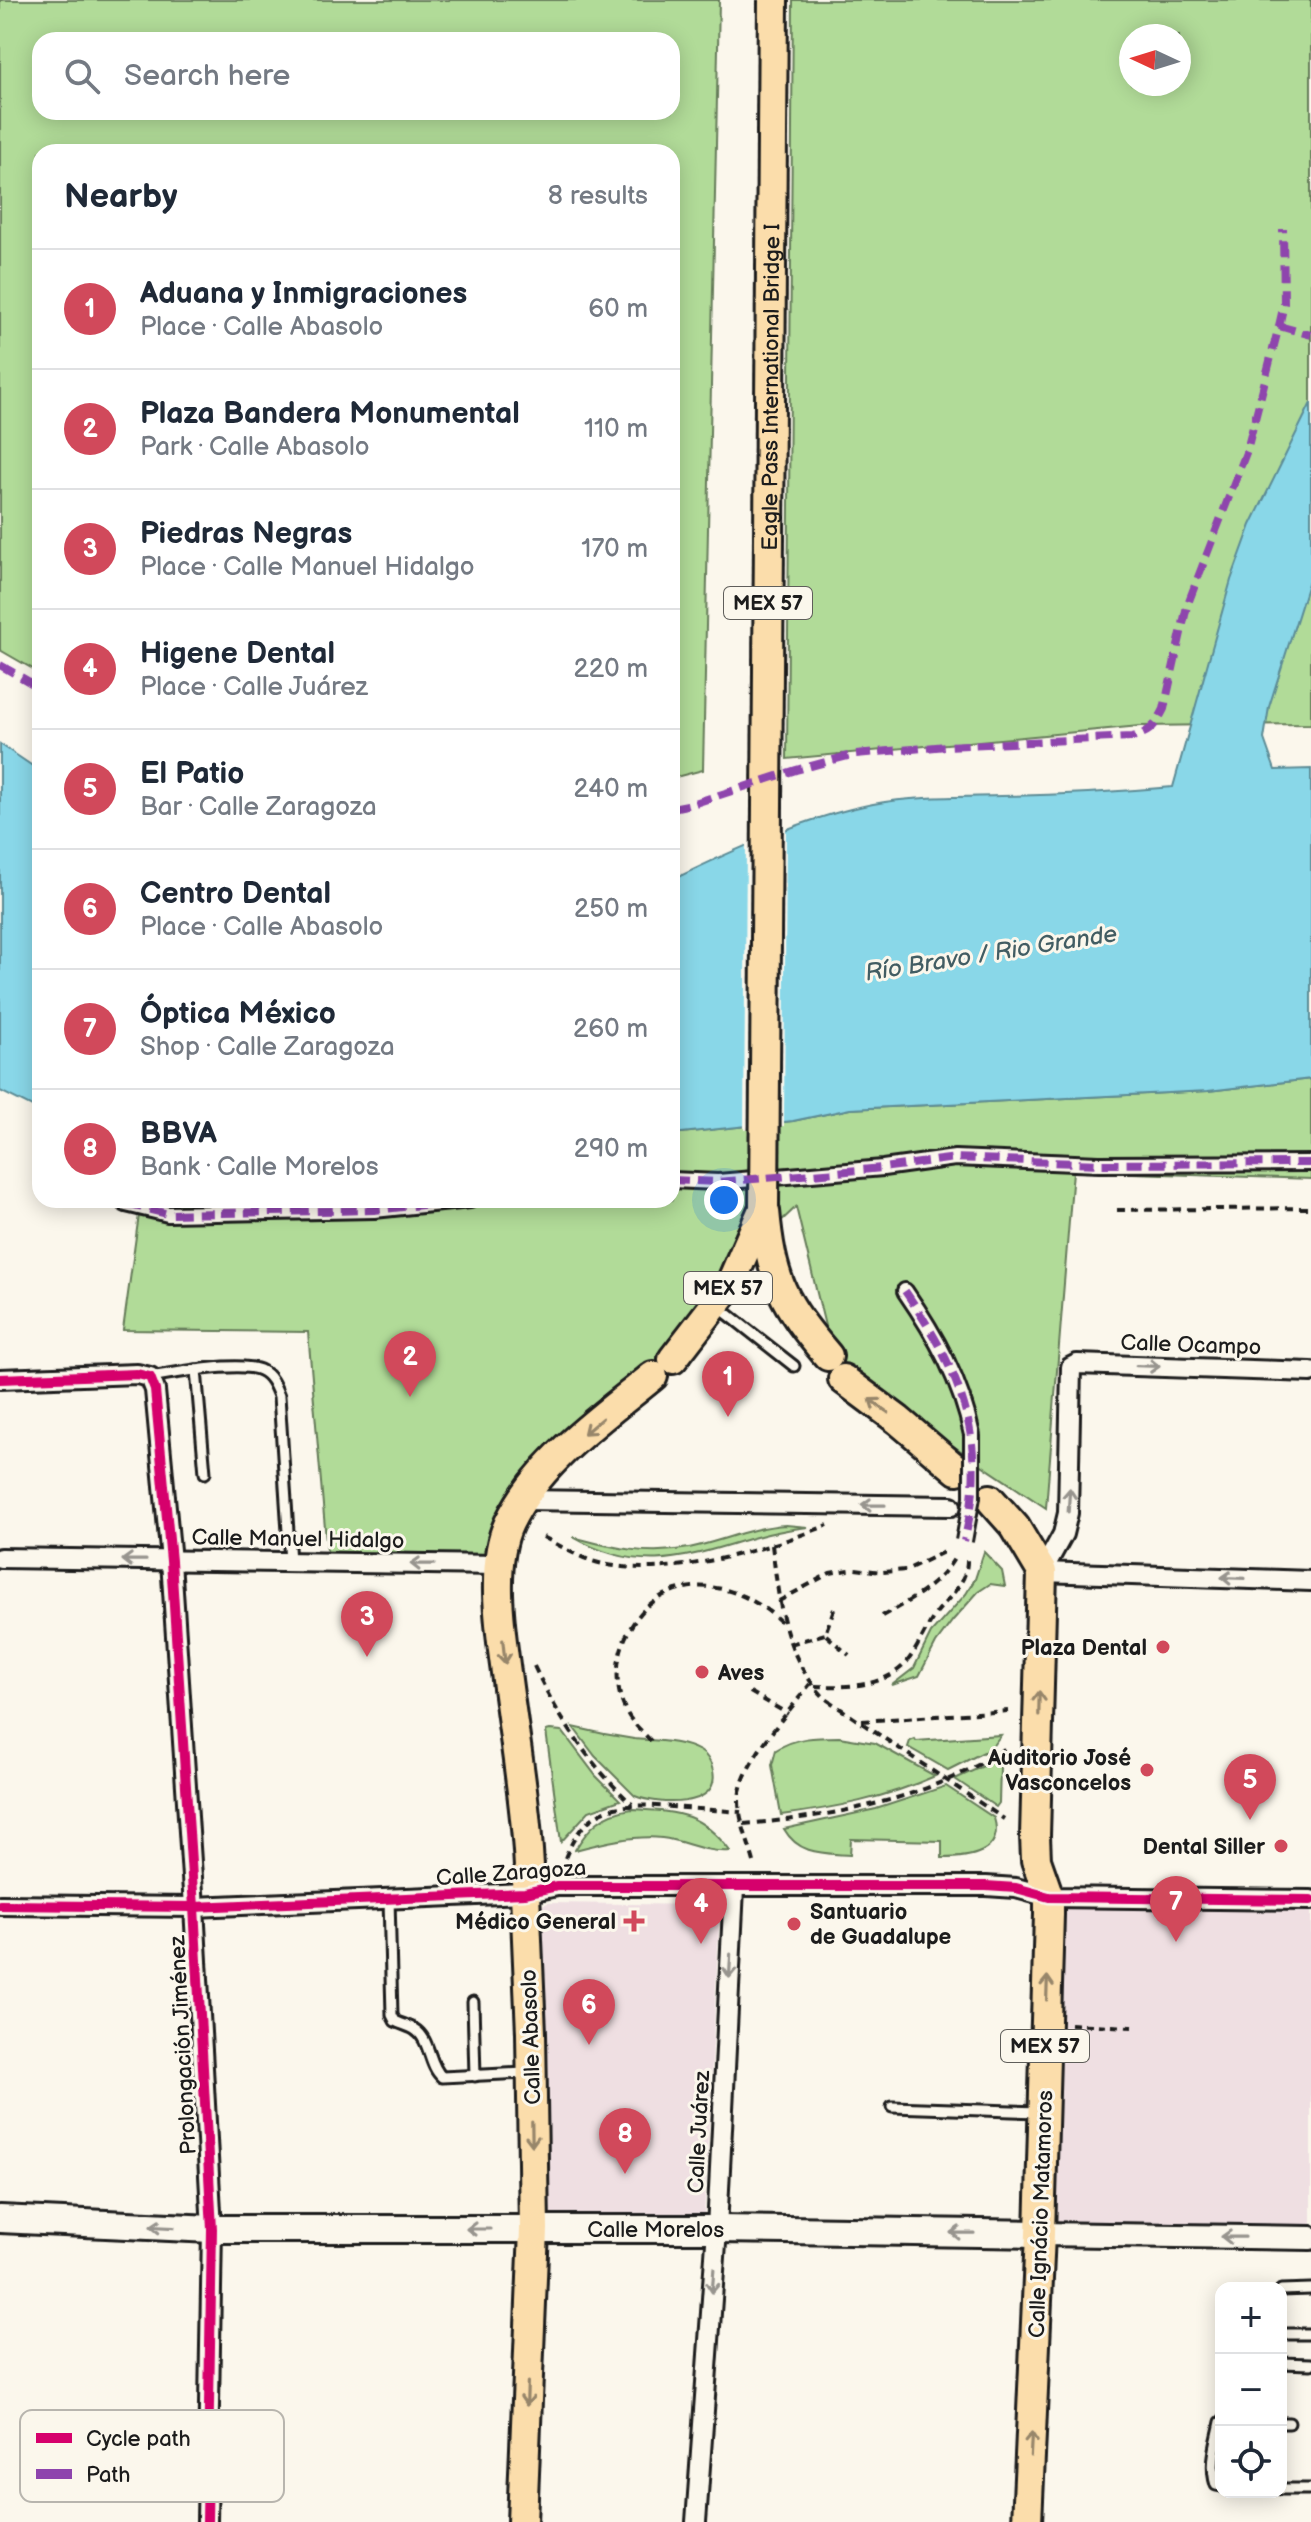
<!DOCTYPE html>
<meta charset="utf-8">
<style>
body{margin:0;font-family:"Balsamiq Sans",sans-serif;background:#f6f6f7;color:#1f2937}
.controls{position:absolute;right:24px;bottom:24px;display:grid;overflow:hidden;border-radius:16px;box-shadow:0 4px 20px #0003}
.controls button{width:72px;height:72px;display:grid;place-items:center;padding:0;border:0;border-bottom:2px solid #e0e1e3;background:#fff;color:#1f2937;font:40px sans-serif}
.compass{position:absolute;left:1119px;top:24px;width:72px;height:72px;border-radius:50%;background:#fff;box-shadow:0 4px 20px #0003;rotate:274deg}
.you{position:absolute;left:724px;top:1200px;width:28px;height:28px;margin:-20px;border:6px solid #fff;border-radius:50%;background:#1a73e8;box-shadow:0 0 0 12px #1a73e833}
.badge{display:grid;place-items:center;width:52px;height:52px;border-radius:50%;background:#d1495b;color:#fff;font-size:26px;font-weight:700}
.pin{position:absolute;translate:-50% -66px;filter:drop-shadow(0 2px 4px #0008)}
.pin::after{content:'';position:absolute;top:42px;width:28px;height:24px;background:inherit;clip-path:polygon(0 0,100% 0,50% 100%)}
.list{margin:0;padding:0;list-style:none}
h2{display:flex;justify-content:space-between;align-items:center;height:104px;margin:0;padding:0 32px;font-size:34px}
h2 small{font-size:26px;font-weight:400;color:#747a83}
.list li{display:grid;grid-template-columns:52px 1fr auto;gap:24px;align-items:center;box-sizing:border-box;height:120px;padding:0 32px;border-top:2px solid #e0e1e3}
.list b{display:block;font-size:30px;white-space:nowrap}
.list p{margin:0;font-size:26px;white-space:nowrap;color:#747a83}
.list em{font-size:26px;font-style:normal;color:#747a83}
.icon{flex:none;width:44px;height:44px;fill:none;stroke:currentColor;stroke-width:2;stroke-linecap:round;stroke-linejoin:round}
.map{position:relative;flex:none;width:1311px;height:2522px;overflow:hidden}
.search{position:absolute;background:#fff;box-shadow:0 4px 20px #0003;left:32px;top:32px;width:648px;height:88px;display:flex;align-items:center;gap:20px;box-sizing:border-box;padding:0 28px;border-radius:24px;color:#747a83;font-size:30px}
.panel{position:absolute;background:#fff;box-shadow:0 4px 20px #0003;left:32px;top:144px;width:648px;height:1064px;border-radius:24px}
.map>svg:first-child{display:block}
.built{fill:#efdfe2}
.green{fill:#b1db98;stroke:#667c5a;stroke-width:2;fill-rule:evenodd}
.water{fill:#89d7e8;stroke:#5d8c96;stroke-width:2}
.pier{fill:#fbf7ec}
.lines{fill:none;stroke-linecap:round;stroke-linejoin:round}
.service-casing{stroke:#1c1c1c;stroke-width:15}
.pedestrian-casing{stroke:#1c1c1c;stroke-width:20}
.minor-casing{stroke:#1c1c1c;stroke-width:24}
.tertiary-casing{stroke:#1c1c1c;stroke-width:28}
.secondary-casing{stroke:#1c1c1c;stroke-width:32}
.primary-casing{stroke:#1c1c1c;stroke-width:34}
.path{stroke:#1c1c1c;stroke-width:4;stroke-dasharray:8 6;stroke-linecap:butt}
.service{stroke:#fbf7ec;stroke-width:9}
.pedestrian{stroke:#fbf7ec;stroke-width:14}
.minor{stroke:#fbf7ec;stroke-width:18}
.tertiary{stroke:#fbf7ec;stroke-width:22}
.secondary{stroke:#fbf7ec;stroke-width:26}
.primary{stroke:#fbddab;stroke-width:28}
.pedestrian-bridge-casing{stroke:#1c1c1c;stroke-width:20;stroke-linecap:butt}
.primary-bridge-casing{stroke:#1c1c1c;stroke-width:34;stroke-linecap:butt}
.pedestrian-bridge{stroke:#fbf7ec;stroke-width:14}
.primary-bridge{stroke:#fbddab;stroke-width:28}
.quiet{stroke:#8e44ad;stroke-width:8;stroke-dasharray:16 8;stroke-linecap:butt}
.cycleway-casing{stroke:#fbf7ec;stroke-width:15}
.cycleway{stroke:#d6006c;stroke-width:10}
.oneway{stroke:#97948e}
.oneway2{stroke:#97866b}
.poi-dot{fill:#d1495b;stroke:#fbf7ec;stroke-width:3}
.labels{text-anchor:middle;stroke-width:6;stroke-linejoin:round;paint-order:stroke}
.shield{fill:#fbf7ec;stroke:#5f5e5a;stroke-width:2}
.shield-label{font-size:20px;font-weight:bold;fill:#1c1c1c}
.street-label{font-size:22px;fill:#1c1c1c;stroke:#fbf7ec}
.poi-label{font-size:22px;font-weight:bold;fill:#1c1c1c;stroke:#fbf7ec;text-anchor:end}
.water-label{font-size:24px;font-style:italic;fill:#425d63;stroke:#fbf7ec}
.key{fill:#fbf7ec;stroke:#b8b5ae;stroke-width:2}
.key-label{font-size:22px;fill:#1c1c1c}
</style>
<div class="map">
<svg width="1311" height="2522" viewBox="0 0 1311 2522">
<rect width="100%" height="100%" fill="#fbf7ec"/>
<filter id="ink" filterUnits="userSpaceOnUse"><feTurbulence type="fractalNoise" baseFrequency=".0125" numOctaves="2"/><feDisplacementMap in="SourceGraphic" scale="16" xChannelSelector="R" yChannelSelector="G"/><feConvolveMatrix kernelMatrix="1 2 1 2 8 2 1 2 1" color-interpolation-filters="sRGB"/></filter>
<g filter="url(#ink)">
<!-- built -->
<g class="built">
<path d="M548,1903L709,1905L720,1908L704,2218L546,2220L539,1914L542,1905Z"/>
<path d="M1137,1907L1311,1909V2229L1051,2224L1061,1914L1068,1908Z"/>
</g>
<!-- green -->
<g class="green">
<path d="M0,0H719L703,770L672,778V152H40V673L0,650ZM40,40H672V112H40Z"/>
<path d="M793,0H1311V724L1140,726L787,759ZM1131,36H1179V84H1131Z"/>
<path d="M1311,1079V1179L1073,1171L1046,1508L835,1367L796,1207L756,1245L723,1310L524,1492L502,1565L328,1563L308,1332L123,1330L141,1200H672V1134L793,1121L850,1109L1208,1091Z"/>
<path d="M786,1525L808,1527C719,1536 664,1589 573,1537C613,1548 648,1556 689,1548C722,1541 752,1527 786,1525Z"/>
<path d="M984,1552L1002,1571L1005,1586L990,1584L978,1592L953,1620L936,1643L919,1676L892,1685L914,1668L931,1633L966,1594L975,1579Z"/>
<path d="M573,1727C593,1732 613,1736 634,1739C654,1741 681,1740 700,1751C707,1755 711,1762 713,1771C721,1809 657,1805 635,1796L595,1756Z"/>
<path d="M550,1730L562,1731L596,1776L620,1800L589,1811L561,1842L546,1731Z"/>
<path d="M1001,1735L990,1749L948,1770L908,1747L910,1741L915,1739L916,1741Z"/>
<path d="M839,1737L875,1743L935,1776C886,1798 835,1808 781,1815L772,1765L776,1750C796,1737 816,1737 839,1737Z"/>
<path d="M994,1761L999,1763L1000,1767L999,1803L996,1807L955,1779Z"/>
<path d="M946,1786L994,1818C1005,1854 967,1858 942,1858V1841L851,1839L850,1855C823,1853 799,1855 784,1829L876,1809Z"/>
<path d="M632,1809C679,1812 700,1812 730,1851C705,1853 686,1841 662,1838C633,1835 602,1843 575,1850C589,1826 603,1813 632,1809Z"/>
</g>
<!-- water -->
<g class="water">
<path d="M1311,403V574L1269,707L1264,739L1275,770L1311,769V1079L1208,1091L850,1109L793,1121L672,1134V880C733,850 806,817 873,804C915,796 958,797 1001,796C1059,795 1116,792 1173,787L1231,580L1251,525Z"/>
<path d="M0,744L40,771V1111L0,1091Z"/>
</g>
<!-- pier -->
<path class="pier" d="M786,827L784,1126L744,1130L746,842Z"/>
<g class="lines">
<defs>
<g id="service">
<path d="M719,1307L794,1366"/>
<path d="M196,1370L205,1473"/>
<path d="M150,1377C174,1373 239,1361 260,1370C271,1375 275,1386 279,1396L290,1562"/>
<path d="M389,1899L392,2015L395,2021C401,2024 409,2026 414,2029C431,2039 428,2065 442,2077L526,2073"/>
<path d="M473,2002L475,2076"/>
<path d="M892,2107L1040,2112"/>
<path d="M1281,2290L1311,2289"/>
<path d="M1281,2334H1311"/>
<path d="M1281,2363L1311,2364"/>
<path d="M1221,2422C1217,2442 1209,2464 1216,2485L1221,2486"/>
<path d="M1281,2423H1289"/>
<path d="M1281,2489H1311"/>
</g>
<g id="pedestrian">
<path d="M672,1180L718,1182L883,1168L955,1158L1099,1164L1311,1163"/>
<path d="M126,1204L168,1214L374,1210L470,1200"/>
<path d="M905,1291C936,1336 961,1381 972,1435"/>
</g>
<g id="minor">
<path d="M1311,1372L1077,1364L1071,1367L1068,1513L1063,1534L1042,1572L1311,1581"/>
<path d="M0,1379L137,1374L150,1377L155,1390L171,1561L194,1907L212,2229L207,2522"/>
<path d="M522,1500L951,1506"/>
<path d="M0,1558L500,1565"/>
<path d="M0,1905L194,1907L525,1893L557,1886H986L1016,1888L1049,1897L1311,1900"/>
<path d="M696,2522L717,2229L734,1888"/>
</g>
<path id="tertiary" d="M1040,2234L1311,2238"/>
<g id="secondary">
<path id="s1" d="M0,2219L212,2229H717L1040,2234"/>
</g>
<g id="primary">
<path d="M765,1211C771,1281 783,1303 828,1356"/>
<path d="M673,1359L730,1285L764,1207"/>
<path d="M843,1379L898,1420L957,1470"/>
<path d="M990,1499L1015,1527L1042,1572L1035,1836L1036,1860L1049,1897V1914L1040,2234L1027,2522"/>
<path d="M522,2522L534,2229L531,2033L525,1893L529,1867C526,1805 515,1742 507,1680C501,1635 489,1565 509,1523C539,1460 601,1419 653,1376"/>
</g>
</defs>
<!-- service casing -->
<use href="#service" class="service-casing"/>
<!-- pedestrian casing -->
<use href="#pedestrian" class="pedestrian-casing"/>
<!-- minor casing -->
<use href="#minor" class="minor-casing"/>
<!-- tertiary casing -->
<use href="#tertiary" class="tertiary-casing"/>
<!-- secondary casing -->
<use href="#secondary" class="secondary-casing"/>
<!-- primary casing -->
<use href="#primary" class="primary-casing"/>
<!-- path -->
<g class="path">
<path d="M1117,1210L1311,1208"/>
<path d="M543,1537C561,1546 579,1558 599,1563C666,1580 765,1550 828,1525"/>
<path d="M772,1545C779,1601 783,1657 826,1699L1004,1819"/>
<path d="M779,1601L830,1573L855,1569L882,1572L906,1570L948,1550"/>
<path d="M834,1609L825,1634L849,1655"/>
<path d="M882,1616C911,1600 938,1586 955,1557"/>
<path d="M790,1644L825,1634"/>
<path d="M534,1666C559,1719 589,1764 632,1804"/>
<path d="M815,1686C850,1687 890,1688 912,1655C921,1641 927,1626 937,1612C950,1596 968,1582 967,1559"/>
<path d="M750,1692L788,1714"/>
<path d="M862,1721L1008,1711"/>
<path d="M651,1741C643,1732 632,1723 627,1713C602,1668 629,1601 680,1589C717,1580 755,1597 781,1622"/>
<path d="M744,1824C833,1817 932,1799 1007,1747"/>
<path d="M565,1858C587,1803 619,1803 672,1807C695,1809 718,1810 741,1812"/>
<path d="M754,1862C749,1843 739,1821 739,1801C739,1765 789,1712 810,1684"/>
<path d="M1070,2024L1133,2027"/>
</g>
<!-- service -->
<use href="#service" class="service"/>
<!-- pedestrian -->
<use href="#pedestrian" class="pedestrian"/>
<!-- minor -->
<use href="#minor" class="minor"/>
<!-- tertiary -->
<use href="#tertiary" class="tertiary"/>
<!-- secondary -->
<use href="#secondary" class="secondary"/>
<!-- primary -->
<use href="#primary" class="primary"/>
<defs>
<path id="pedestrian-bridge" d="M964,1541L972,1497V1435"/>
<g id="primary-bridge">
<path id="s2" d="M764,1207L773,0"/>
</g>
</defs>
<!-- pedestrian-bridge casing -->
<use href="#pedestrian-bridge" class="pedestrian-bridge-casing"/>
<!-- primary-bridge casing -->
<use href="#primary-bridge" class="primary-bridge-casing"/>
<!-- pedestrian-bridge -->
<use href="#pedestrian-bridge" class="pedestrian-bridge"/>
<!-- primary-bridge -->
<use href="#primary-bridge" class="primary-bridge"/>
<!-- quiet -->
<g class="quiet">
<path d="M1279,326L1311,335"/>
<path d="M0,665L40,688"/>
<path d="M672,808L692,804L796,770L855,754L947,746L1132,737C1150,733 1156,725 1164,709L1187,606L1247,450L1279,326L1284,304L1283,229"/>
<path d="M672,1180L718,1182L883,1168L955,1158L1099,1164L1311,1163"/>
<path d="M126,1204L168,1214L374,1210L470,1200"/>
<path d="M905,1291C961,1372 990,1443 964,1541"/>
</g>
<defs>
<g id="cycleway">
<path d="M0,1379L137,1374L150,1377L155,1390L171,1561L194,1907L212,2229L207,2522"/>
<path d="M0,1905L194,1907L525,1893L557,1886H986L1016,1888L1049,1897L1311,1900"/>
</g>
</defs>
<!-- cycleway casing -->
<use href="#cycleway" class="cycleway-casing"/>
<!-- cycleway -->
<use href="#cycleway" class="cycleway"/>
</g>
<!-- one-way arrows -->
<defs><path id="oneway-shaft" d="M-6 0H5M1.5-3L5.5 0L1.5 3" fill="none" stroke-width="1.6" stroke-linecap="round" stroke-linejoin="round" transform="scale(2)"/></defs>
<g class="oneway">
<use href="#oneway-shaft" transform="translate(1148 1366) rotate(2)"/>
<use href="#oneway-shaft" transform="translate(1069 1500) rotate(-86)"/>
<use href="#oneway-shaft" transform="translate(873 1505) rotate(-179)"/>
<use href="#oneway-shaft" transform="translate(134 1560) rotate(-179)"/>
<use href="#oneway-shaft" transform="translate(422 1564) rotate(-179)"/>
<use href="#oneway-shaft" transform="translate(1233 1578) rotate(-178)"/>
<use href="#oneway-shaft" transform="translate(730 1966) rotate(93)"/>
<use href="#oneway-shaft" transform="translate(162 2227) rotate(-177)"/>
<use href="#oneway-shaft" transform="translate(478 2229) rotate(-180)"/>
<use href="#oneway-shaft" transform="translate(962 2233) rotate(-179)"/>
<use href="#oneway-shaft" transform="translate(1233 2237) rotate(-179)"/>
<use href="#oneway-shaft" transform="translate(713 2281) rotate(94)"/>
</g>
<g class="oneway2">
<use href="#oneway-shaft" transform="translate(879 1406) rotate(-144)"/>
<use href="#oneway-shaft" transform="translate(593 1426) rotate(140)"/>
<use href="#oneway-shaft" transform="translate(504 1652) rotate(84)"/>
<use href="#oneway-shaft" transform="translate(1039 1703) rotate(-89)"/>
<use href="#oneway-shaft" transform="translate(1047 1988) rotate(-88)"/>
<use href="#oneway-shaft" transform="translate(532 2134) rotate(89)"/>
<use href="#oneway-shaft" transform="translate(527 2394) rotate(92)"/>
<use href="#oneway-shaft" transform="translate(1031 2444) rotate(-87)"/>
</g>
</g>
<!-- markers -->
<g class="poi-dot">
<circle cx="1163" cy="1647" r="8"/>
<circle cx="702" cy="1672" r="8"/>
<circle cx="1147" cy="1770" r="8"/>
<circle cx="1281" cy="1846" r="8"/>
<path d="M630 1909h8v8h8v8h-8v8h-8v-8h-8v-8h8z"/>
<circle cx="794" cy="1924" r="8"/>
</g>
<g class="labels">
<!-- shield labels -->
<g class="shield">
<rect x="724" y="587" width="88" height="32" rx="6"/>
<rect x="684" y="1272" width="88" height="32" rx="6"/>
<rect x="1001" y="2030" width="88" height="32" rx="6"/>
</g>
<g class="shield-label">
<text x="768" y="610">MEX 57</text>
<text x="728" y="1295">MEX 57</text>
<text x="1045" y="2053">MEX 57</text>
</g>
<!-- street labels -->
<g class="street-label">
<text dy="8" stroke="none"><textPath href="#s2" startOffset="820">Eagle Pass International Bridge I</textPath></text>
<text transform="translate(1191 1344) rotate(2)" y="8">Calle Ocampo</text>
<text transform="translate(298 1538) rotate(1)" y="8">Calle Manuel Hidalgo</text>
<text transform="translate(511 1872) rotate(-4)" y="8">Calle Zaragoza</text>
<text transform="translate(530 2037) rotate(-92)" y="8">Calle Abasolo</text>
<text transform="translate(182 2045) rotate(-93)" y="8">Prolongación Jiménez</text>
<text transform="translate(698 2132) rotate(-87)" y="8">Calle Juárez</text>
<text transform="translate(1040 2214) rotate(-88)" y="8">Calle Ignácio Matamoros</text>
<text dy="8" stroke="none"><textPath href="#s1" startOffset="656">Calle Morelos</textPath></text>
</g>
<!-- poi labels -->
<g class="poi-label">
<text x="1147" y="1655">Plaza Dental</text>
<text x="718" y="1680" text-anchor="start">Aves</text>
<text x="1131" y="1765">Auditorio José<tspan x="1131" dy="25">Vasconcelos</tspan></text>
<text x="1265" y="1854">Dental Siller</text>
<text x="810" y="1919" text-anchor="start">Santuario<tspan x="810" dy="25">de Guadalupe</tspan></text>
<text x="616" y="1929">Médico General</text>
</g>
<!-- water labels -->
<g class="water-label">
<text transform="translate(991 953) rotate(-9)" y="8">Río Bravo / Rio Grande</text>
</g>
</g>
<!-- legend -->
<rect x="20" y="2410" width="264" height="92" rx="12" class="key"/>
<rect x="36" y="2433" width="36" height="10" fill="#d6006c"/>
<rect x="36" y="2469" width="36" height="10" fill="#8e44ad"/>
<g class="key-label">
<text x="86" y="2446">Cycle path</text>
<text x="86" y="2482">Path</text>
</g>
</svg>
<div class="controls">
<button>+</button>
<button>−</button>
<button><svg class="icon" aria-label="locate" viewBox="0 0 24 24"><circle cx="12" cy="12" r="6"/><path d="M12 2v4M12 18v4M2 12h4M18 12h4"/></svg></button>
</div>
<svg class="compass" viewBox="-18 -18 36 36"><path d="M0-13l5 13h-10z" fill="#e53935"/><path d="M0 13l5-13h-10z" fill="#747a83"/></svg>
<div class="you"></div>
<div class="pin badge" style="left:728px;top:1417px">1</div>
<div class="pin badge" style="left:410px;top:1397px">2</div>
<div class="pin badge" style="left:367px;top:1657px">3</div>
<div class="pin badge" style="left:701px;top:1944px">4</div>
<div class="pin badge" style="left:1250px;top:1820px">5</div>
<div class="pin badge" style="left:589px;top:2045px">6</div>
<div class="pin badge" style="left:1176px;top:1942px">7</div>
<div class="pin badge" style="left:625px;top:2174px">8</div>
<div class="search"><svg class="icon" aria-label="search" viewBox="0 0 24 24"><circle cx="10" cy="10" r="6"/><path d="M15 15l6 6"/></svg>Search here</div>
<section class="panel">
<h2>Nearby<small>8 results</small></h2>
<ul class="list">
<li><span class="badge">1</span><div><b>Aduana y Inmigraciones</b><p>Place · Calle Abasolo</p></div><em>60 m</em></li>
<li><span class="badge">2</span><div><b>Plaza Bandera Monumental</b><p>Park · Calle Abasolo</p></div><em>110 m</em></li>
<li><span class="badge">3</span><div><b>Piedras Negras</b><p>Place · Calle Manuel Hidalgo</p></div><em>170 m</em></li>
<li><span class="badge">4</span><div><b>Higene Dental</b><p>Place · Calle Juárez</p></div><em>220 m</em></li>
<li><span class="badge">5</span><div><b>El Patio</b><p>Bar · Calle Zaragoza</p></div><em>240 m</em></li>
<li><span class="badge">6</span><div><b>Centro Dental</b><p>Place · Calle Abasolo</p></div><em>250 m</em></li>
<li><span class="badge">7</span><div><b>Óptica México</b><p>Shop · Calle Zaragoza</p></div><em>260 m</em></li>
<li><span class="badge">8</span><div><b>BBVA</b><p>Bank · Calle Morelos</p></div><em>290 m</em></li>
</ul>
</section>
</div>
